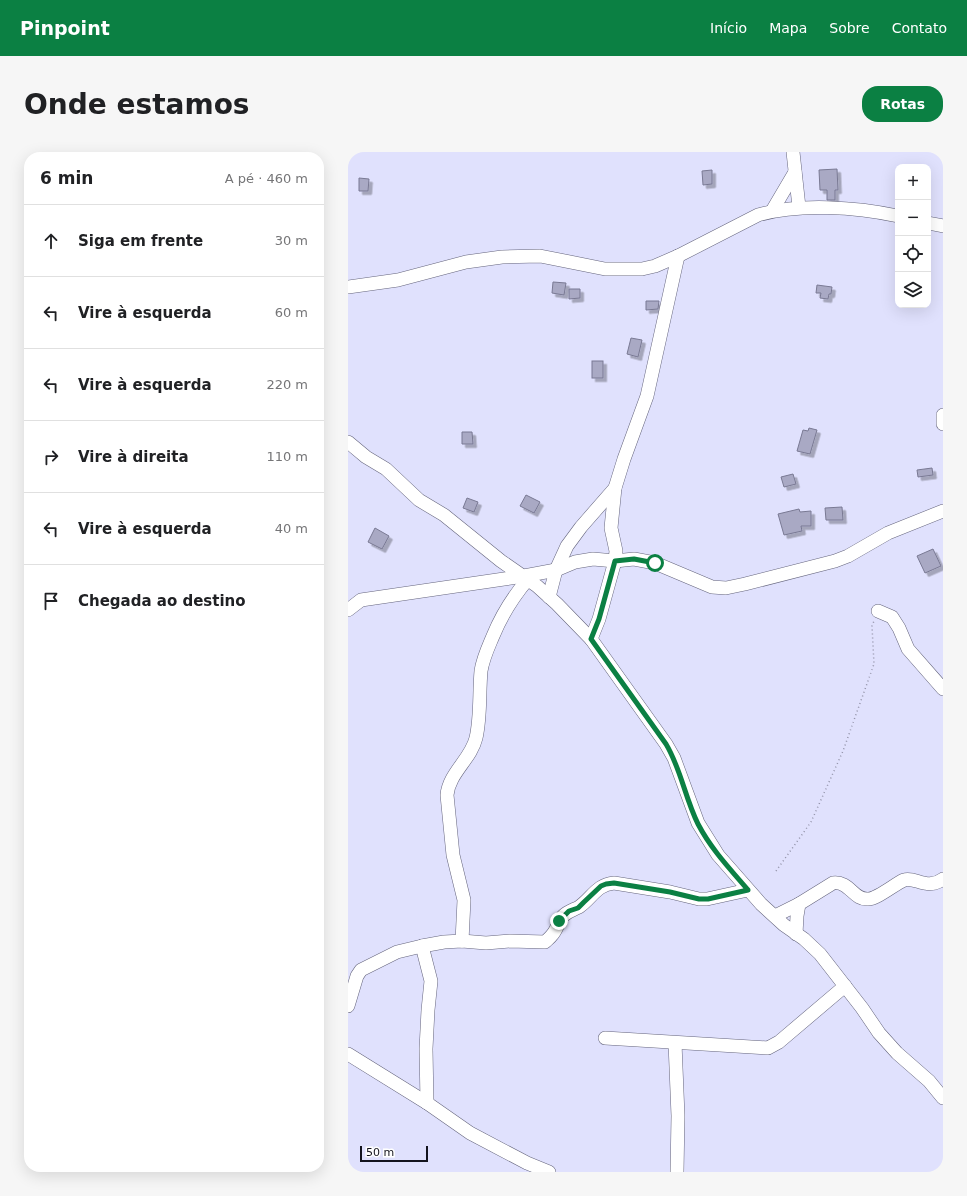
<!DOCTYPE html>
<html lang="pt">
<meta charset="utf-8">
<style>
body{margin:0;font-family:"DejaVu Sans",sans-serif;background:#f6f6f6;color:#202124}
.controls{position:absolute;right:12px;top:12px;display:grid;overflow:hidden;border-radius:8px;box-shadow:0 4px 16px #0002}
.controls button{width:36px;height:36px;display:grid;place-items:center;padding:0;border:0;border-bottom:1px solid #e0e0e0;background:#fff;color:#202124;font:20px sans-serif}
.scale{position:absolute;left:12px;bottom:10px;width:68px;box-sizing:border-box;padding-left:4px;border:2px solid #14141e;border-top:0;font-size:11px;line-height:14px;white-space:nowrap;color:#14141e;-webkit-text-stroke:3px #fff;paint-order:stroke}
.stop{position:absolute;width:12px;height:12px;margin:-9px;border:3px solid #0b8043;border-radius:50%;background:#fff}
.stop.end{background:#0b8043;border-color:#fff;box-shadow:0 1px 4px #0008}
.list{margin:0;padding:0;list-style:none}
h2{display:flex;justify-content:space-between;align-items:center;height:52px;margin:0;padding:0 16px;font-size:17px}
h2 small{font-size:13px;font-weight:400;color:#757577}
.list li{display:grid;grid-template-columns:26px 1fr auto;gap:12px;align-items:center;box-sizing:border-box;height:72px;padding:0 16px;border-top:1px solid #e0e0e0}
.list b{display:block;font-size:15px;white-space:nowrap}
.list em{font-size:13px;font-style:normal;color:#757577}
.icon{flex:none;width:22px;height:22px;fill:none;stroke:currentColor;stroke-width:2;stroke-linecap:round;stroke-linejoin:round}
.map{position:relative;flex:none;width:595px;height:1020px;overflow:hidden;border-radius:16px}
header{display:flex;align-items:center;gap:24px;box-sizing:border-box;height:56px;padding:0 20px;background:#0b8043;color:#fff}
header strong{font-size:19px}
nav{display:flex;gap:22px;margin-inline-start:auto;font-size:14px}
.intro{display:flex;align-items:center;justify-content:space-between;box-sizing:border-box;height:96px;padding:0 24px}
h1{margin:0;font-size:28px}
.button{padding:10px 18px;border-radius:16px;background:#0b8043;color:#fff;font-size:14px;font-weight:700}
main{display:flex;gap:24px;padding:0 24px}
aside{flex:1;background:#fff;border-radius:16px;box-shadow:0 4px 16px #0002}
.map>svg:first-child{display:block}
.building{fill:#a9a9c4;stroke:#797993;filter:url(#shadow)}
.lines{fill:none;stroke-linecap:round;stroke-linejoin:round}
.minor-casing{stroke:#65657d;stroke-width:14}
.path{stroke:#9494aa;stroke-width:1.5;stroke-dasharray:1 3;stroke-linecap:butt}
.minor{stroke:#fff;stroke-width:13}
.route{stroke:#0b8043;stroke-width:5}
</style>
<header>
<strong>Pinpoint</strong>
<nav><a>Início</a><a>Mapa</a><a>Sobre</a><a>Contato</a></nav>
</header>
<div class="intro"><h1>Onde estamos</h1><a class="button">Rotas</a></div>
<main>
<aside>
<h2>6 min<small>A pé · 460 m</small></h2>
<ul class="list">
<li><svg class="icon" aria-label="ahead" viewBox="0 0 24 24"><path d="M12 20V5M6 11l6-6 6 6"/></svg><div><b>Siga em frente</b></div><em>30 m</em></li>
<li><svg class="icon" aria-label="left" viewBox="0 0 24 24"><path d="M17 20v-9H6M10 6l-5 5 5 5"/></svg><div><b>Vire à esquerda</b></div><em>60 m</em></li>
<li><svg class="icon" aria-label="left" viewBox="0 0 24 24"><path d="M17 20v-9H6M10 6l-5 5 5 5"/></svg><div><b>Vire à esquerda</b></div><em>220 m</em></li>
<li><svg class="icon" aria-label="right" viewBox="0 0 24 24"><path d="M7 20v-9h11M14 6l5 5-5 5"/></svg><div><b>Vire à direita</b></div><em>110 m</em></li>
<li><svg class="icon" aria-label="left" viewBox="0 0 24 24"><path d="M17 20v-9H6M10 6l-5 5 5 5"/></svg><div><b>Vire à esquerda</b></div><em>40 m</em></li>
<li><svg class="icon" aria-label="arrive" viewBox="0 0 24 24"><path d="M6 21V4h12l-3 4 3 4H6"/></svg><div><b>Chegada ao destino</b></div></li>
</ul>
</aside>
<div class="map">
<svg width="595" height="1020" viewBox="0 0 595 1020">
<defs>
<filter id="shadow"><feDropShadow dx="3.5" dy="3.5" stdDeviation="0" flood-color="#0004"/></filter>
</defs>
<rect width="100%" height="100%" fill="#e0e1fd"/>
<!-- building -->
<g class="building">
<path d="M489,17L490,38H487V48H479V38H472L471,18Z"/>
<path d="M364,18V32L355,33L354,19Z"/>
<path d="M11,26L21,27L20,39H11Z"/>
<path d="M205,130L218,131L216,143L204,141Z"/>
<path d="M469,133L484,135L483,142H481L480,147L472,146L473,141H468Z"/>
<path d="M221,137H232V146L221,147Z"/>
<path d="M298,149H311L310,157L298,158Z"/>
<path d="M283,186L294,188L290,205L279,202Z"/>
<rect x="244" y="209" width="11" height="17"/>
<path d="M461,276L469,278L462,302L449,299L455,278L460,279Z"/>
<path d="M114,280H124L125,292H114Z"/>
<path d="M584,316L585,323L570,325L569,318Z"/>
<path d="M445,322L448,332L436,335L433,325Z"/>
<path d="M178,343L192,350L186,361L172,354Z"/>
<path d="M119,346L130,350L126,360L115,356Z"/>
<path d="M494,355L495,368H478L477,356Z"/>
<path d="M451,357L452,360L463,359V374H453L454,379L436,383L430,362Z"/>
<path d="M27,376L41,384L34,397L20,390Z"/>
<path d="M585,397L593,414L577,421L569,404Z"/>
</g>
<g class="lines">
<defs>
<g id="minor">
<path d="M445,0L451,55"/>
<path d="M424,59L447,20"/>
<path d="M580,71L595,74"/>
<path d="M0,135L50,128L118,110L154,105L192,104L257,117H294L307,114L330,104L410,63C451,51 508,55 550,64"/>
<path d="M595,263V272"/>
<path d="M0,290L18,305L38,317L71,348L96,363L153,409L189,434L209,452L243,487L318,592L326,606L350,671L370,703L413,752L436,773L456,787L472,802L514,856L531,881L549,901L581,929L595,946"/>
<path d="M201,445L208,418L219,394L233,375L267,336"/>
<path d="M0,458L13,448L176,424L208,418L227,410L245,407L267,409L286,407L307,411L364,435L378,436L397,432L487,409L500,404L540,381L595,359"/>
<path d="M530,459L544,465L551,476L560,497L595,537"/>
<path d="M243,487L251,467L267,409L268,399L263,376L267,336L276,307L299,244L330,104"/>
<path d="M427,764L451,752L485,731C502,729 505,748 520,747C529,747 547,732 556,728C567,724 579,739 595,727"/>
<path d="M448,782L449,764L451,752"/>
<path d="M114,789L116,748L105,703L99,643C101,621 123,607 128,586C133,564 131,541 133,519C135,506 140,496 145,484C154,462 164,446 180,427"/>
<path d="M74,794L83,829L80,858L78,897L79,951"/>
<path d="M0,854L9,824L13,818L49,800L74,794L96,790L114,789L138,791L162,789L197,790C199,788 202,786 204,783C209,778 210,770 215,764C220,759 225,758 231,755C245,745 248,733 266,731L322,740L351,747H359L400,738"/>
<path d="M257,886L420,896L431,890L497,834"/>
<path d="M327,891L330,964L329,1020"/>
<path d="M0,902L79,951L122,981L179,1011L201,1020"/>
</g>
</defs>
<!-- minor casing -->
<use href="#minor" class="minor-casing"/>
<!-- path -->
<path class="path" d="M428,719L463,670L495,599L526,512L524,474L526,469"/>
<!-- minor -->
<use href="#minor" class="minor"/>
</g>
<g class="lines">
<!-- route -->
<path class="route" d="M211,769L221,759L230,756L236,750L253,734L258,732L266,731L322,740L351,747H360L400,738C382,717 363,697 350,672C337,646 333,617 318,592L243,487L251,467L267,409L286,407L307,411"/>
</g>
</svg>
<div class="controls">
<button>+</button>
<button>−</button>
<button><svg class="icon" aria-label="locate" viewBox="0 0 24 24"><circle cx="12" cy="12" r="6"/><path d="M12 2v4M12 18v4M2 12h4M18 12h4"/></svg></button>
<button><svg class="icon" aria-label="layers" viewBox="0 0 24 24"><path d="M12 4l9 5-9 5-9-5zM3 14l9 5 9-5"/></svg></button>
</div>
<div class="scale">50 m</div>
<div class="stop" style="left:307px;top:411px"></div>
<div class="stop end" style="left:211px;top:769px"></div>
</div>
</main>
